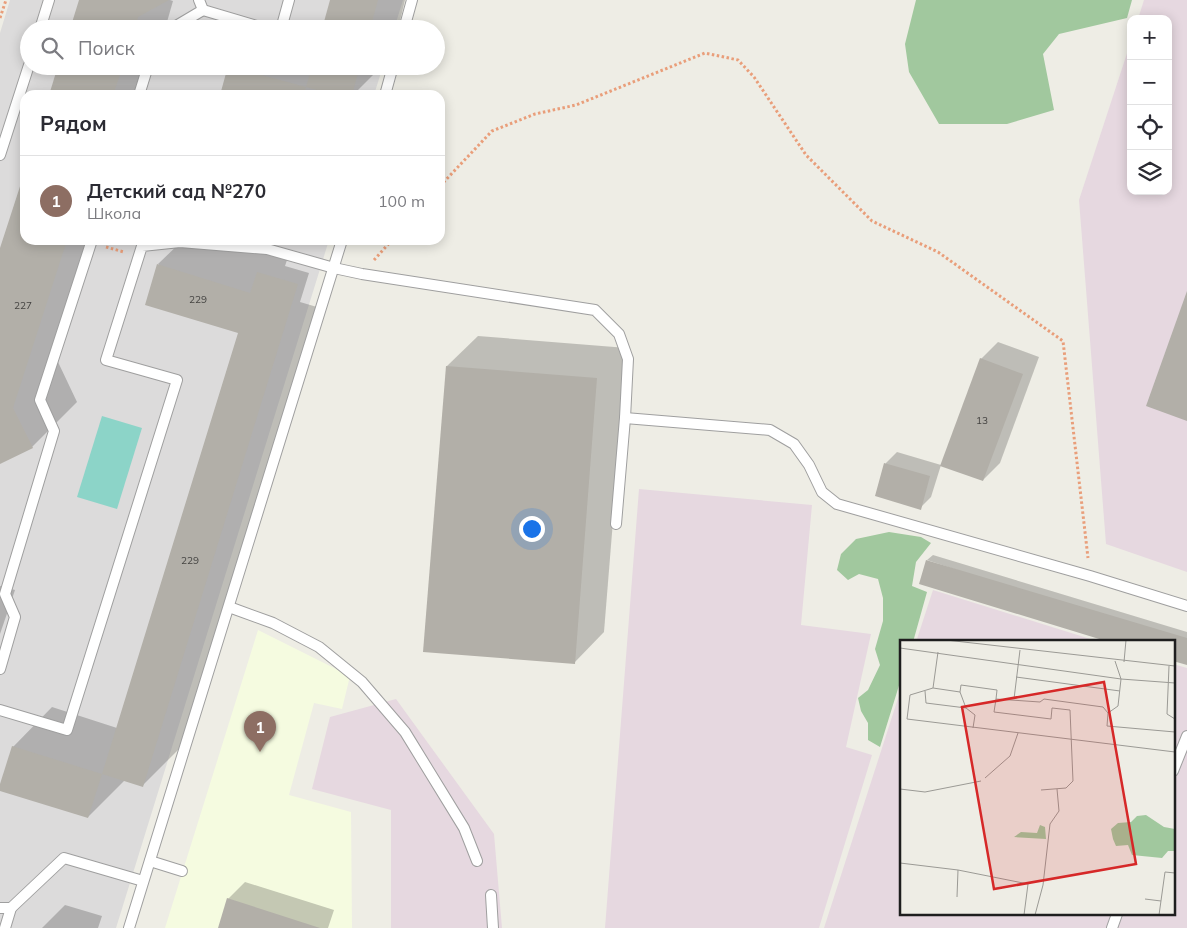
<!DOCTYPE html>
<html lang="ru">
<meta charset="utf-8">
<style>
body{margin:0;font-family:Mulish,sans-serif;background:#f2f2f3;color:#2b2b33}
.controls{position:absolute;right:15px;top:15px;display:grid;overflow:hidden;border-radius:10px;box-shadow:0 2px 12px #0003}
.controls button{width:45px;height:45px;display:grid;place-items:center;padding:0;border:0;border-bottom:1px solid #e1e1e2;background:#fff;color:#2b2b33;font:25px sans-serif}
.you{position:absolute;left:531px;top:528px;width:18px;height:18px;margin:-12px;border:4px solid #fff;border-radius:50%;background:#1a73e8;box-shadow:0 0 0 8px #1a73e833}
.badge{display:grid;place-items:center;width:32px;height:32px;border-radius:50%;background:#ea580c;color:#fff;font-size:16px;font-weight:700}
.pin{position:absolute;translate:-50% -41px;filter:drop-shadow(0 1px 2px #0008)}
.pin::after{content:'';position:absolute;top:26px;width:18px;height:15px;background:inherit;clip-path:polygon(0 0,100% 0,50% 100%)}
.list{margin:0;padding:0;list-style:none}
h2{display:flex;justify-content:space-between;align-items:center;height:65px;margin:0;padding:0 20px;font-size:21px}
h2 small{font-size:16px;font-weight:400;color:#7c7c81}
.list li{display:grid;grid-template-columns:32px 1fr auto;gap:15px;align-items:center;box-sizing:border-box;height:90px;padding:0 20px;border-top:1px solid #e1e1e2}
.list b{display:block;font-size:19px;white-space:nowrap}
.list p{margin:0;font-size:16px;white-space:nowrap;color:#7c7c81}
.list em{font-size:16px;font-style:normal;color:#7c7c81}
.icon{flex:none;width:28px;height:28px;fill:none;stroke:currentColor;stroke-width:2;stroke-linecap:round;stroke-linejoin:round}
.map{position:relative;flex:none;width:1187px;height:928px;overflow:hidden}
.search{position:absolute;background:#fff;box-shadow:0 2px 12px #0003;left:20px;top:20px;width:425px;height:55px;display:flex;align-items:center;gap:12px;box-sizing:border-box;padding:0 18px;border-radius:28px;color:#7c7c81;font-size:19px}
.panel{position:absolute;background:#fff;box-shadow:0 2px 12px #0003;left:20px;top:90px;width:425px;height:155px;border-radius:15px}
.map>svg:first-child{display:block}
.residential{fill:#dcdbdb}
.industrial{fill:#e6d8e0}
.education{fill:#f5fbe0}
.forest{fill:#a1c89e}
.pitch{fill:#8cd4c8}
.shadow{fill:#0003}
.building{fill:#b2afa8}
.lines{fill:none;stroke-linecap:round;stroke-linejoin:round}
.service-casing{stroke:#9f9f9f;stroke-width:12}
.path{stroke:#e99e7a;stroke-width:3;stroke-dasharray:2.5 2.5;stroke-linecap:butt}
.service{stroke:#fff;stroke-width:10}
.labels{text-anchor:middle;stroke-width:4;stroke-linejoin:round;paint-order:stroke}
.number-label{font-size:10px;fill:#434240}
.inset-road{fill:none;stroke:#9b9a95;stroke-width:1}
.view{fill:#d62828;fill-opacity:0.15;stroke:#d62828;stroke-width:2.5}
.inset-edge{fill:none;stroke:#1e1e1e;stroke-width:2.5}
</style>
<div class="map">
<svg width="1187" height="928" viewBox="0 0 1187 928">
<rect width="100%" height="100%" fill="#eeede5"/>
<!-- residential -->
<path class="residential" d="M10,0H403L394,29H29V66H383L374,95H25V240H329L116,928H0V33Z"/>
<!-- industrial -->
<g class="industrial">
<path d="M1144,0H1187V572L1106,544L1079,200L1131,41V191H1168V19H1138Z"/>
<path d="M639,489L812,505L801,625L871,634L846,747L872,755L819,928H605Z"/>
<path d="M933,590L1100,642H916Z"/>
<path d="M1173,664L1187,668V928H824L901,689V914H1173Z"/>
<path d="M396,699L494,834L502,928H391V810L312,789L330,717Z"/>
</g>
<!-- education -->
<path class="education" d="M258,630L350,676L342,709L314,703L289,795L351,812L352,928H165Z"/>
<!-- forest -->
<g class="forest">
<path d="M916,0H1132L1127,18L1059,34L1043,54L1054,110L1007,124H939L909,72L905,44Z"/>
<path d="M889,532L921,537L931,543L916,562L912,586L927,592L913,642H901V679L880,747L868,740V723L861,711L858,698L868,690L880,665L875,649L883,621V598L878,579L859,574L848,580L837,570L841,554L856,539Z"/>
</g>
<!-- pitch -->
<path class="pitch" d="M102,416L142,428L117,509L77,497Z"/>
<!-- shadow -->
<g class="shadow">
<path d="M81,0H170L173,1L165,29H71Z"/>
<path d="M331,0H405L398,29H323Z"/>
<path d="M59,66H153L143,95H50Z"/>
<path d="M230,66H382L353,95L333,93L331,95H222Z"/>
<path d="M25,173V240H97L58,362L77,402L32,447L0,463V251Z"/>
<path d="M183,240H245L289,254L285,266L309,273L300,302L317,307L182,746L143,785L125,780L88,817L0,790V788L13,747L52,707L117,728L239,332L158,264Z"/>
<path d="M478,336L627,348L604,632L574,663L447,366Z"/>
<path d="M998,342L1039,357L1000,463L983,480L981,359Z"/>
<path d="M897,452L941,465L931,497L920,508L876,495L886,463Z"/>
<path d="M933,555L1187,632V664L1173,642L927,560Z"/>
<path d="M0,586L15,590L0,634Z"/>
<path d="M245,882L334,910L328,928H219L228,899Z"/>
<path d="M65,905L102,916L98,928H42Z"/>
</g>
<!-- building -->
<g class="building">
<path d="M79,0H169L138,17L135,29H70Z"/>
<path d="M330,0H378L370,29H322Z"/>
<path d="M58,66H123L113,95H49Z"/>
<path d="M228,66L306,87L312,66H360L352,95H334L306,87L304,95H220Z"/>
<path d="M25,171V240H67L13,408L33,448L0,464V248Z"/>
<path d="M157,264L250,293L257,272L298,284L143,787L102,774L238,333L145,305Z"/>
<path d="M1187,291V421L1146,406Z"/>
<path d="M980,358L1023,374L983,481L940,466Z"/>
<path d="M446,366L597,378L575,664L423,652Z"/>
<path d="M884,463L930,476L921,510L875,496Z"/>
<path d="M926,560L1187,638V665L1173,661V642H1109L919,584Z"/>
<path d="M12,746L102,774L88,818L0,791V784Z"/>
<path d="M227,898L320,928H218Z"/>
</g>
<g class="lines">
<defs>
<g id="service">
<path d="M203,10L267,29"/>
<path d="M40,29L49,0"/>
<path d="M171,29L203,10L199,0"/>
<path d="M281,29L289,0"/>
<path d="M404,29L412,0"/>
<path d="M139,95L148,66"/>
<path d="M385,95L393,66"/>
<path d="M0,155L29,65"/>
<path d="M625,418L770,430L794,444L809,465L822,492L837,504L1090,576L1187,606"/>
<path d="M229,607L273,623L319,647L362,682L405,732L464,828L477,861"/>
<path d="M0,669L15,617L5,594L54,431L40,400L92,240"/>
<path d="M0,710L67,730L177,380L106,360L142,246L180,242L267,249L334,268L362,274L595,310L619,334L628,359L625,418L616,524"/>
<path d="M1173,771L1187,736"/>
<path d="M150,861L182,871"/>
<path d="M491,895L493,928"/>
<path d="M0,908H11L64,858L143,881"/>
<path d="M5,928L11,908"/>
<path d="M129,928L342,240"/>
<path d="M1112,928L1117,914"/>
</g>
</defs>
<!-- service casing -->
<use href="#service" class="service-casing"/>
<!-- path -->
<g class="path">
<path d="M0,18L6,0"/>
<path d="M440,186L492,131L535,114L576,105L705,53L738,60L754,77L806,155L872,221L938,252L1063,341L1088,558"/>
<path d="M106,247L124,252"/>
<path d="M374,260L392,240"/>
</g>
<!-- service -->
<use href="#service" class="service"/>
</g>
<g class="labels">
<!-- number labels -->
<g class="number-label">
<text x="198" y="303">229</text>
<text x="23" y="309">227</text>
<text x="982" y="424">13</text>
<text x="190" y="564">229</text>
</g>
</g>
<!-- overview -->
<g transform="translate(900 640)">
<rect width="275" height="275" fill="#eeede5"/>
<path d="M246,175L264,187L275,189V211H268L262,218L232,215L228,205L216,206L213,199L211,189L218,183L231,182L237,176ZM140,185L145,187L146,199L114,197L121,192L137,193Z" fill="#a1c89e"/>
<path class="inset-road" d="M46,0L275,26M0,8L221,39L275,43M224,22L226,0M269,26L267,74L275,79M116,37L220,51M33,48L60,52L61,45L97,50L96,59L140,62L144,59L203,67L208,73L218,66L221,39L215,21M25,51L26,63L66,68M60,52L66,68L75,75L73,88M10,55L7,79L275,112M10,55L33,48L38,12M96,59L94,72L151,79L152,68L170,70L173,141L166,148L141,150M114,59L120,10M208,73L207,86L275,92M85,138L110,116L118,93M0,149L25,152L81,141M0,223L58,230L57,257M58,230L128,244L124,275M245,259L261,261M135,275L143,245L150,184L159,171L157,149M259,275L265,232L275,233"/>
<path class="view" d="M204,42L236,224L94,249L62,67Z"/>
<rect width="275" height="275" class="inset-edge"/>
</g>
</svg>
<div class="controls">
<button>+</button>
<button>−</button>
<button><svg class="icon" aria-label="locate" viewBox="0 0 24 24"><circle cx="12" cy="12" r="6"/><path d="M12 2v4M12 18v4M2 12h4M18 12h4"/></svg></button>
<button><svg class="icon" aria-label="layers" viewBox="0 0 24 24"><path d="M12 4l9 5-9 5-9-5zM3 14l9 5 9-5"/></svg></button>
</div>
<div class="you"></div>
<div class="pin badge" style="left:260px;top:752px;background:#8d6e63">1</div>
<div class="search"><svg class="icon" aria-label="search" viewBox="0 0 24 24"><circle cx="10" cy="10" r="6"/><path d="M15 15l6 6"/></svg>Поиск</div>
<section class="panel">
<h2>Рядом<small></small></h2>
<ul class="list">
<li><span class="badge" style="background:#8d6e63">1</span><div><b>Детский сад №270</b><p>Школа</p></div><em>100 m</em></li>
</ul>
</section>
</div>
